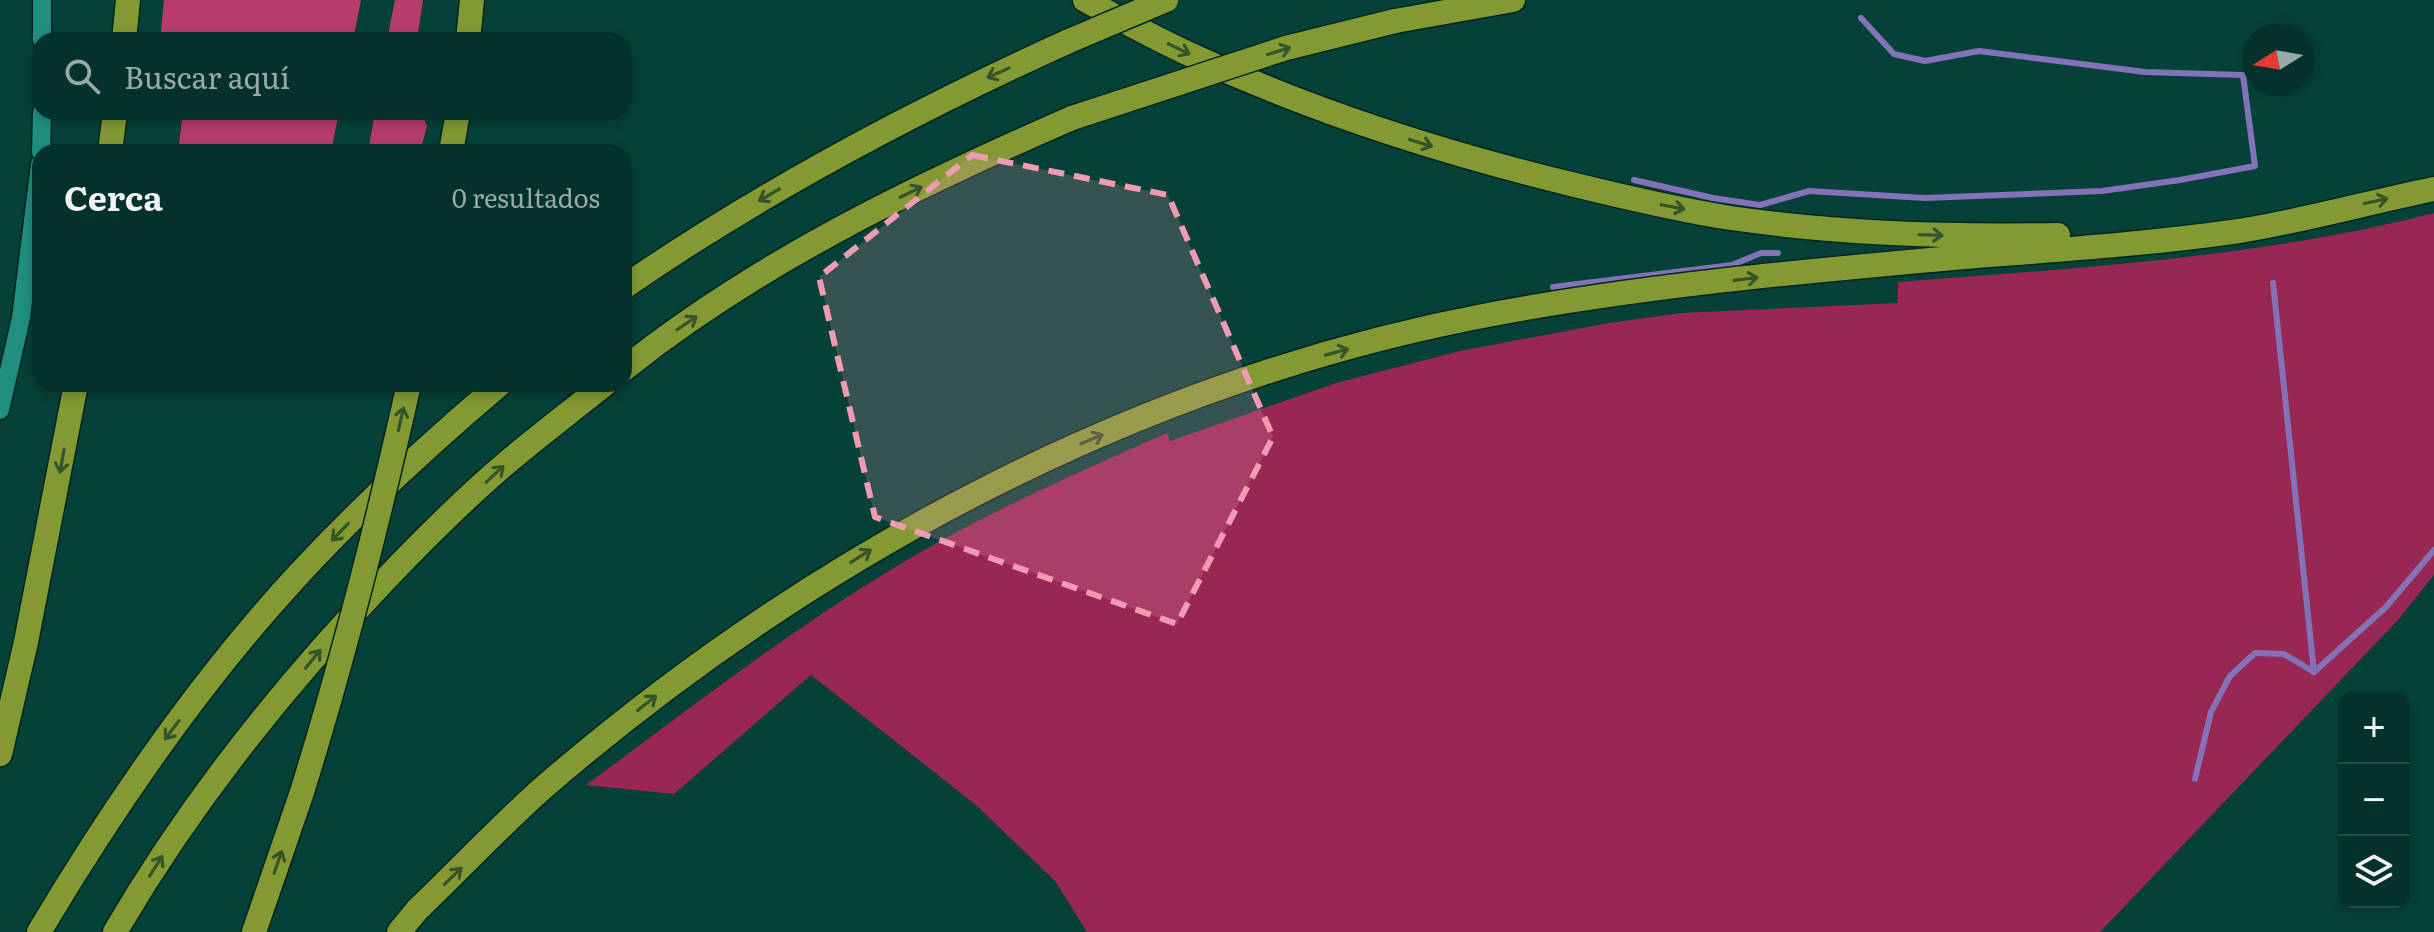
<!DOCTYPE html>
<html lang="es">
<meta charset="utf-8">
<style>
body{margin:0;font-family:Literata,serif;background:#123d37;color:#f1f3f6}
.controls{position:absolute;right:24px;bottom:24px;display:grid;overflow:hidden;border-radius:16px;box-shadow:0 4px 12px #0003}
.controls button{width:72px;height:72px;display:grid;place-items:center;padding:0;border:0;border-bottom:2px solid #254c47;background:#04312b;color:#f1f3f6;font:40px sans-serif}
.compass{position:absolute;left:2242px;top:24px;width:72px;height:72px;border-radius:50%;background:#04312b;box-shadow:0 4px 12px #0003;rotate:259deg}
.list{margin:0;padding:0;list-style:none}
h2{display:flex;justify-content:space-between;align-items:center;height:104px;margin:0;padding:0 32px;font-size:34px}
h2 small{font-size:26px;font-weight:400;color:#97a9a9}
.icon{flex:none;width:44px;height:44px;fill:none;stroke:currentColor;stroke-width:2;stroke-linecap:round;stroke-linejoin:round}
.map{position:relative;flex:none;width:2434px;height:932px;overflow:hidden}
.search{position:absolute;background:#04312b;box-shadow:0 4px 12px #0003;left:32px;top:32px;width:600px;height:88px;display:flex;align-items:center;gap:20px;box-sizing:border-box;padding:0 28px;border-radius:24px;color:#97a9a9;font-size:30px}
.panel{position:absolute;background:#04312b;box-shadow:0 4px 12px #0003;left:32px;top:144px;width:600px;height:248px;border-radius:24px}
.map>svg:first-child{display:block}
.green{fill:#982754}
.forest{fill:#b63c69}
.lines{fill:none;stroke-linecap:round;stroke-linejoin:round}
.stream{stroke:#8472b8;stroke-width:6}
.street-casing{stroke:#042520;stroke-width:21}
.highway-casing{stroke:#042520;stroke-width:27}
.street{stroke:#208f80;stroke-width:18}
.highway{stroke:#839a33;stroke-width:24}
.highway-bridge-casing{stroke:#042520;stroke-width:27;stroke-linecap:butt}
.highway-bridge{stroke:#839a33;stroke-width:24}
.oneway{stroke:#375428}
.marked{fill:#f19ab3;fill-opacity:0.2;stroke:#f19ab3;stroke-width:6;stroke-dasharray:16 10;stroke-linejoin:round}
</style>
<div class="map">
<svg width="2434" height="932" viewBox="0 0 2434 932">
<rect width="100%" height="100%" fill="#054139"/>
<!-- green -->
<path class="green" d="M2434,213V575L2398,620L2100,932H1087L1055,881L976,805L811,675L674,794L586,785C682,714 777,640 879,577C970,520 1069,476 1167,433L1170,441L1336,383L1460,351L1609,323L1681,313L1898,303V282C2077,268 2259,258 2434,213Z"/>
<!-- forest -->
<g class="forest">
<path d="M164,0H361L353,40H160Z"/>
<path d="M395,0H423L417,40H387Z"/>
<path d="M183,112H339L331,152H178Z"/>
<path d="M375,112H421L427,126L420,152H368Z"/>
</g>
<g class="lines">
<!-- stream -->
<g class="stream">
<path d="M1634,180L1713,198L1760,205L1809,191L1925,198L2102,191L2180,180L2255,166L2243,75L2145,72L1979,51L1925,61L1894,54L1861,18"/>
<path d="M2273,283L2314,672"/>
<path d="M1553,287L1732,265L1761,253H1778"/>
<path d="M2314,672L2386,607L2434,550"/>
<path d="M2195,779L2211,712L2230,676L2255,653L2284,654L2314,672"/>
</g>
<defs>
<g id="street">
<path d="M42,0V40"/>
<path d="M41,152L42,112"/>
<path d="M0,410L21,318L40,164"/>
</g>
<g id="highway">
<path d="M1085,0C1122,20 1159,41 1198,58C1317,113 1444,153 1571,184C1624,197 1678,210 1731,218C1840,234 1949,237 2058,235"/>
<path d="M1395,21L1513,0"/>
<path d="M124,40L128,0"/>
<path d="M468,40L472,0"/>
<path d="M110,152L115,112"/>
<path d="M451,152L458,112"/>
<path d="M624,287C765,190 914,111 1069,41"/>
<path d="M624,369C758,262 916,186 1072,118"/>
<path d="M0,754L26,642L76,384"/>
<path d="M39,932C114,806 198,683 298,575C361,507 429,444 500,384"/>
<path d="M115,932C189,805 282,688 384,581C424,539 466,497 510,460C541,434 574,409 605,384"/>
<path d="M254,932L302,792"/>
<path d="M399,932L417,910C459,870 500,826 544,787C814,554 1140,380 1493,314C1648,285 1807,271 1964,257C2056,250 2149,244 2239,231C2303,221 2370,202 2434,189"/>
</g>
</defs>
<!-- street casing -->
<use href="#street" class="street-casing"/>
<!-- highway casing -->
<use href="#highway" class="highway-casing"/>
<!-- street -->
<use href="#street" class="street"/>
<!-- highway -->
<use href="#highway" class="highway"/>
<defs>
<g id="highway-bridge">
<path d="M1069,41L1166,0"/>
<path d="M1072,118L1286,48L1395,21"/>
<path d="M302,792C344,657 378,522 409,384"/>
</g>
</defs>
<!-- highway-bridge casing -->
<use href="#highway-bridge" class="highway-bridge-casing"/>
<!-- highway-bridge -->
<use href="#highway-bridge" class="highway-bridge"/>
</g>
<!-- one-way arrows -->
<defs><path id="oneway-shaft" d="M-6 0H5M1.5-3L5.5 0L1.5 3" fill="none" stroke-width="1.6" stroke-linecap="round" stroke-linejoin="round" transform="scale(2)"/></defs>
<g class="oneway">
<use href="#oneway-shaft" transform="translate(1179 49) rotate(26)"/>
<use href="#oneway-shaft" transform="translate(1279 51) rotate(-17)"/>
<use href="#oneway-shaft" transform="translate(998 73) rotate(156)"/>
<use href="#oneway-shaft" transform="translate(1421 143) rotate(17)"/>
<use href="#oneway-shaft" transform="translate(911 192) rotate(-26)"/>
<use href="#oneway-shaft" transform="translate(769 195) rotate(150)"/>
<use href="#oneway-shaft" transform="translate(2376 201) rotate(-12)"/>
<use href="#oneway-shaft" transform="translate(1673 207) rotate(11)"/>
<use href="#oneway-shaft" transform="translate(1931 235) rotate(2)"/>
<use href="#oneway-shaft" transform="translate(1746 279) rotate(-7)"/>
<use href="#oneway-shaft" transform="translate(687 323) rotate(-34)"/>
<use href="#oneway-shaft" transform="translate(1337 352) rotate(-15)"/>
<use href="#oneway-shaft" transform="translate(401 419) rotate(-77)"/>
<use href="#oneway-shaft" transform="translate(1092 439) rotate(-23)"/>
<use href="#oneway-shaft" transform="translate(62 461) rotate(100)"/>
<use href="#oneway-shaft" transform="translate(495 474) rotate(-43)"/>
<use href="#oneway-shaft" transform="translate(340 532) rotate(134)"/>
<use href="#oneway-shaft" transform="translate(861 556) rotate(-32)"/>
<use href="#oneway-shaft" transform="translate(313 659) rotate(-51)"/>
<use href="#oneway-shaft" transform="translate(647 703) rotate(-39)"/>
<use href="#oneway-shaft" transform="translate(172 730) rotate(127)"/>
<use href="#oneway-shaft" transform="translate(278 862) rotate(-71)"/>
<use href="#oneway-shaft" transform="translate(156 866) rotate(-57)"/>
<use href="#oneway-shaft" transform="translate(453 876) rotate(-44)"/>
</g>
<!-- marked area -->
<path class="marked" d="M972,155L1168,195L1273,437L1177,624L875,517L819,277Z"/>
</svg>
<div class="controls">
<button>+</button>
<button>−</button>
<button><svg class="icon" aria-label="layers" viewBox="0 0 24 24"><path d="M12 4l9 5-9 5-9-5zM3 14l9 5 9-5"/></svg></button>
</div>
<svg class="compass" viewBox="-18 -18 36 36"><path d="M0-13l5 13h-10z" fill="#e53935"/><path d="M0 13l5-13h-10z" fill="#97a9a9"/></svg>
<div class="search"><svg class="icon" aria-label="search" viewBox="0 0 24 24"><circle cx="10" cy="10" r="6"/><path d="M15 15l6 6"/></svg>Buscar aquí</div>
<section class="panel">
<h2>Cerca<small>0 resultados</small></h2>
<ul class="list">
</ul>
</section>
</div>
